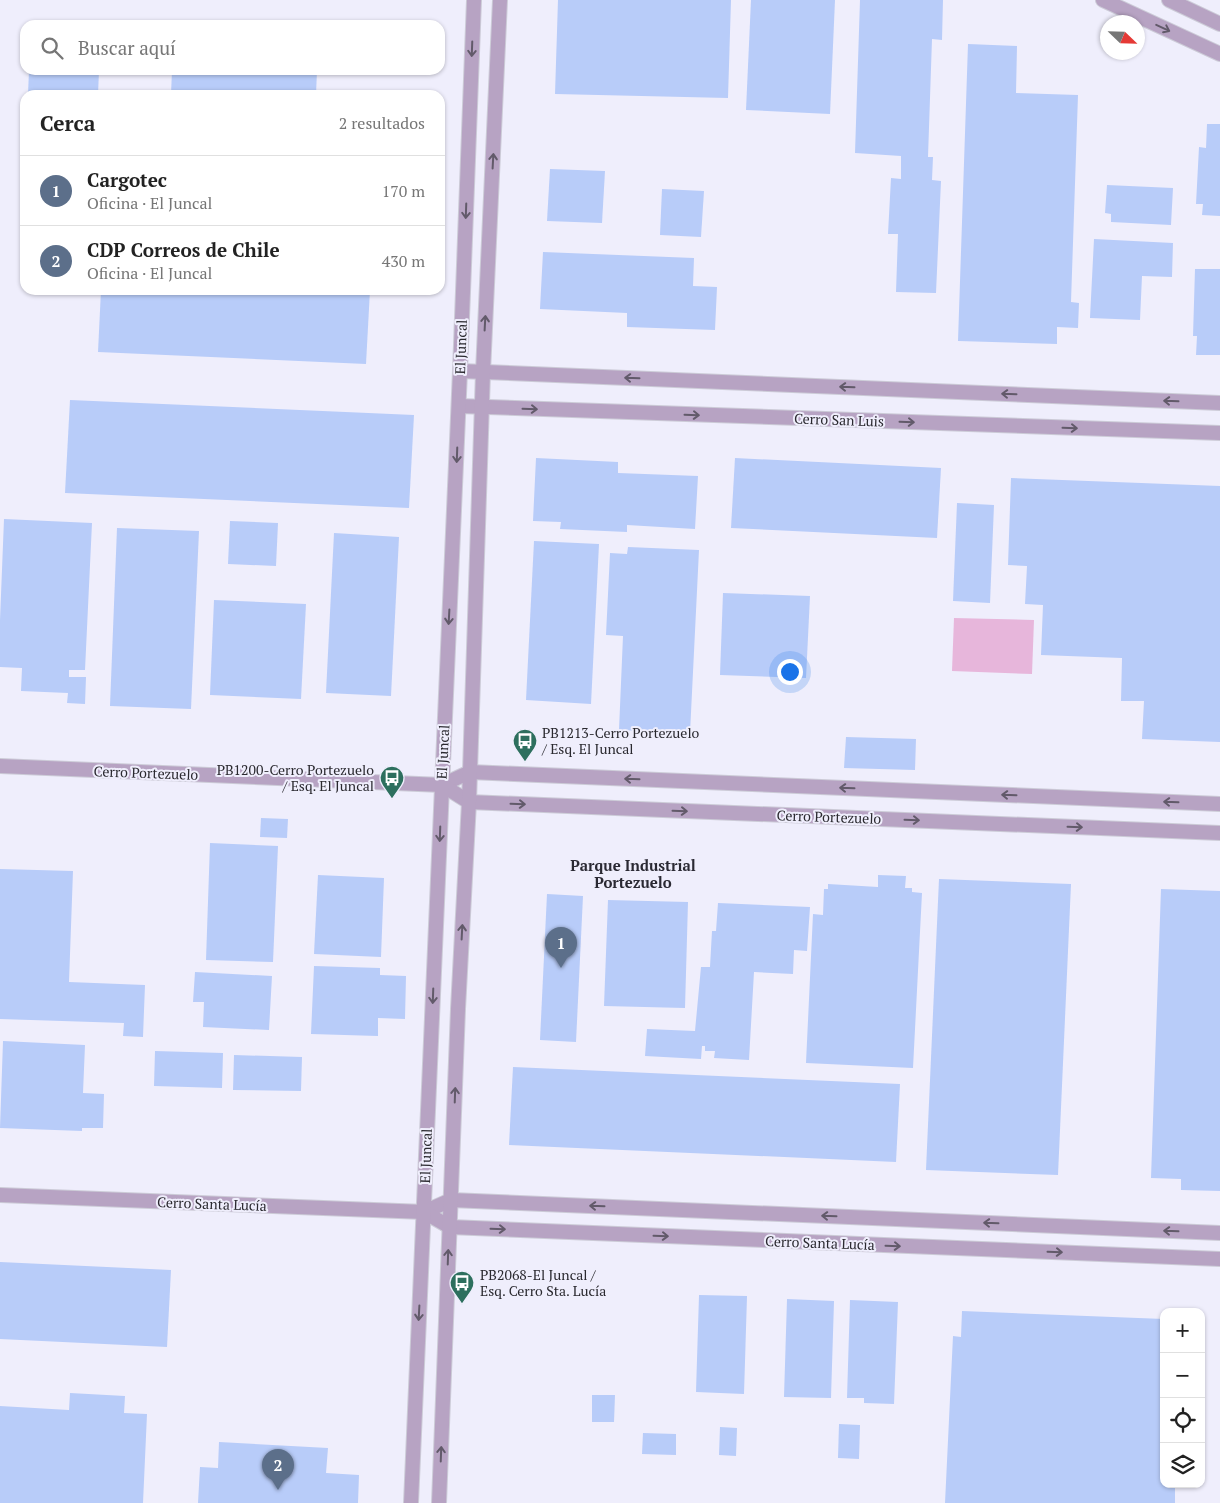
<!DOCTYPE html>
<html lang="es">
<meta charset="utf-8">
<style>
body{margin:0;font-family:"PT Serif",serif;background:#f6f6f6;color:#222}
.controls{position:absolute;right:15px;bottom:15px;display:grid;overflow:hidden;border-radius:10px;box-shadow:0 1px 4px #0004}
.controls button{width:45px;height:45px;display:grid;place-items:center;padding:0;border:0;border-bottom:1px solid #e0e0e0;background:#fff;color:#222;font:25px sans-serif}
.compass{position:absolute;left:1100px;top:15px;width:45px;height:45px;border-radius:50%;background:#fff;box-shadow:0 1px 4px #0004;rotate:113deg}
.you{position:absolute;left:789px;top:671px;width:18px;height:18px;margin:-12px;border:4px solid #fff;border-radius:50%;background:#1a73e8;box-shadow:0 0 0 8px #1a73e833}
.badge{display:grid;place-items:center;width:32px;height:32px;border-radius:50%;background:#7c3aed;color:#fff;font-size:16px;font-weight:700}
.pin{position:absolute;translate:-50% -41px;filter:drop-shadow(0 1px 2px #0008)}
.pin::after{content:'';position:absolute;top:26px;width:18px;height:15px;background:inherit;clip-path:polygon(0 0,100% 0,50% 100%)}
.list{margin:0;padding:0;list-style:none}
h2{display:flex;justify-content:space-between;align-items:center;height:65px;margin:0;padding:0 20px;font-size:21px}
h2 small{font-size:16px;font-weight:400;color:#767676}
.list li{display:grid;grid-template-columns:32px 1fr auto;gap:15px;align-items:center;box-sizing:border-box;height:70px;padding:0 20px;border-top:1px solid #e0e0e0}
.list b{display:block;font-size:19px;white-space:nowrap}
.list p{margin:0;font-size:16px;white-space:nowrap;color:#767676}
.list em{font-size:16px;font-style:normal;color:#767676}
.icon{flex:none;width:28px;height:28px;fill:none;stroke:currentColor;stroke-width:2;stroke-linecap:round;stroke-linejoin:round}
.map{position:relative;flex:none;width:1220px;height:1503px;overflow:hidden}
.search{position:absolute;background:#fff;box-shadow:0 1px 4px #0004;left:20px;top:20px;width:425px;height:55px;display:flex;align-items:center;gap:12px;box-sizing:border-box;padding:0 18px;border-radius:15px;color:#767676;font-size:19px}
.panel{position:absolute;background:#fff;box-shadow:0 1px 4px #0004;left:20px;top:90px;width:425px;height:205px;border-radius:15px}
.map>svg:first-child{display:block}
.green{fill:#e7b6db}
.building{fill:#b8ccf9}
.lines{fill:none;stroke-linecap:round;stroke-linejoin:round}
.minor-casing{stroke:#cccbd7;stroke-width:16}
.minor{stroke:#b7a3c3;stroke-width:14}
.oneway{stroke:#625a6a}
.labels{text-anchor:middle;stroke-width:4;stroke-linejoin:round;paint-order:stroke}
.street-label{font-size:14px;fill:#2a292f;stroke:#efeefc}
.poi-label{font-size:14px;fill:#2a292f;stroke:#efeefc;text-anchor:start}
.neighbourhood-label{font-size:15px;font-weight:bold;fill:#2a2933;stroke:#efeefc}
</style>
<div class="map">
<svg width="1220" height="1503" viewBox="0 0 1220 1503">
<rect width="100%" height="100%" fill="#efeefc"/>
<!-- green -->
<path class="green" d="M954,618L1034,620L1032,674L952,671Z"/>
<!-- building -->
<g class="building">
<path d="M558,0H731L728,98L555,94Z"/>
<path d="M751,0H835L830,114L746,110Z"/>
<path d="M860,0H943L942,40L932,39L928,157H933L932,180L941,181L936,293L896,292L898,234H888L891,178L901,179V156L855,153Z"/>
<path d="M968,44L1017,46L1016,93L1078,95L1071,302L1079,303L1078,328L1057,327V344L958,341Z"/>
<path d="M29,70H99L98,95H28Z"/>
<path d="M172,70H317L316,95H171Z"/>
<path d="M1207,124H1220V216L1202,215L1203,204H1196L1199,147L1206,148Z"/>
<path d="M550,169L605,171L602,223L547,221Z"/>
<path d="M1107,185L1173,188L1171,225L1111,222V214L1105,213Z"/>
<path d="M662,189L704,191L701,237L660,235Z"/>
<path d="M1094,239L1173,243L1172,277L1142,276L1140,320L1090,318Z"/>
<path d="M543,252L694,258L693,286L717,287L715,330L627,327V313L540,309Z"/>
<path d="M1195,269H1220V355H1196L1197,336H1193Z"/>
<path d="M101,290H370L366,364L98,352Z"/>
<path d="M70,400L414,415L409,508L65,493Z"/>
<path d="M536,458L618,462V473L698,476L695,529L627,525V532L560,529L561,522L533,521Z"/>
<path d="M735,458L941,468L937,538L731,528Z"/>
<path d="M1011,478L1220,486V742L1142,739L1144,701H1121L1122,658L1041,655L1043,605L1025,604L1027,566L1008,565Z"/>
<path d="M957,503L994,505L990,603L953,601Z"/>
<path d="M4,519L92,523L85,670H69V677H86L85,704L67,703L68,693L21,691L22,668L0,667V620Z"/>
<path d="M230,521L278,523L276,566L228,564Z"/>
<path d="M117,528L199,531L191,709L110,706Z"/>
<path d="M334,533L399,537L391,696L326,693Z"/>
<path d="M534,541L599,544L591,704L526,700Z"/>
<path d="M628,547L699,550L690,733L619,730L623,636L606,635L610,553L627,554Z"/>
<path d="M723,593L810,596L806,678L720,675Z"/>
<path d="M214,600L306,604L301,699L210,695Z"/>
<path d="M846,737L916,739L915,770L844,768Z"/>
<path d="M261,818L288,819L287,838L260,837Z"/>
<path d="M210,843L278,846L273,962L206,960Z"/>
<path d="M0,869L73,871L69,982L145,985L143,1037L123,1036L124,1023L0,1019Z"/>
<path d="M318,875L384,878L381,957L314,954Z"/>
<path d="M878,875L906,876L905,888H912V892L922,893L913,1068L806,1063L813,914L823,915L824,889H828V884L878,887Z"/>
<path d="M939,879L1071,884L1058,1175L926,1170Z"/>
<path d="M1161,889L1220,891V1191L1181,1190V1179L1151,1178Z"/>
<path d="M547,894L583,896L576,1042L540,1040Z"/>
<path d="M608,900L688,902L685,1008L604,1006Z"/>
<path d="M718,903L810,907L807,951L794,950L793,974L754,972L749,1060L714,1058L715,1051H705V1046H702L701,1059L645,1056L647,1029L695,1031L701,967H710L712,931H716Z"/>
<path d="M314,966L380,968V975L406,976L405,1019L378,1018V1036L311,1034Z"/>
<path d="M195,972L272,976L269,1030L203,1027L204,1002H193Z"/>
<path d="M3,1041L85,1045L83,1093L104,1094L103,1128H82V1131L0,1128Z"/>
<path d="M155,1051L223,1053L222,1088L154,1086Z"/>
<path d="M234,1055L302,1057L301,1091L233,1090Z"/>
<path d="M513,1067L900,1084L896,1162L509,1145Z"/>
<path d="M0,1262L171,1270L167,1347L0,1339Z"/>
<path d="M699,1295L747,1296L744,1394L696,1392Z"/>
<path d="M787,1299L834,1301L831,1398L784,1397Z"/>
<path d="M850,1300L898,1302L894,1404L864,1403V1398H847Z"/>
<path d="M962,1311L1164,1319V1484H1175V1503H945L953,1336L961,1337Z"/>
<path d="M70,1393L125,1396L124,1413L147,1414L143,1503H0V1406L69,1410Z"/>
<path d="M592,1395H615L614,1422H592Z"/>
<path d="M839,1424L860,1425L859,1459L838,1458Z"/>
<path d="M720,1427L737,1428L736,1456L719,1455Z"/>
<path d="M643,1433L676,1434V1455L642,1454Z"/>
<path d="M219,1442L328,1448L326,1473L359,1475L358,1503H198L200,1467L218,1468Z"/>
</g>
<g class="lines">
<defs>
<g id="minor">
<path d="M1103,0L1220,54"/>
<path d="M1169,0L1220,24"/>
<path d="M460,371L1220,403"/>
<path d="M459,406L1220,433"/>
<path d="M0,766L442,785L470,772L1220,804"/>
<path d="M442,785L469,802L1220,833"/>
<path d="M0,1195L424,1212L451,1200L1220,1233"/>
<path d="M424,1212L450,1227L1220,1259"/>
<path d="M411,1503L460,371L474,0"/>
<path d="M439,1503L458,1009L469,802L483,372L500,0"/>
</g>
</defs>
<!-- minor casing -->
<use href="#minor" class="minor-casing"/>
<!-- minor -->
<use href="#minor" class="minor"/>
</g>
<!-- one-way arrows -->
<defs><path id="oneway-shaft" d="M-6 0H5M1.5-3L5.5 0L1.5 3" fill="none" stroke-width="1.6" stroke-linecap="round" stroke-linejoin="round" transform="scale(1.25)"/></defs>
<g class="oneway">
<use href="#oneway-shaft" transform="translate(1163 28) rotate(25)"/>
<use href="#oneway-shaft" transform="translate(472 49) rotate(92)"/>
<use href="#oneway-shaft" transform="translate(493 161) rotate(-87)"/>
<use href="#oneway-shaft" transform="translate(466 211) rotate(92)"/>
<use href="#oneway-shaft" transform="translate(485 323) rotate(-87)"/>
<use href="#oneway-shaft" transform="translate(632 378) rotate(-178)"/>
<use href="#oneway-shaft" transform="translate(847 387) rotate(-178)"/>
<use href="#oneway-shaft" transform="translate(1009 394) rotate(-178)"/>
<use href="#oneway-shaft" transform="translate(1171 401) rotate(-178)"/>
<use href="#oneway-shaft" transform="translate(530 409) rotate(2)"/>
<use href="#oneway-shaft" transform="translate(692 415) rotate(2)"/>
<use href="#oneway-shaft" transform="translate(907 422) rotate(2)"/>
<use href="#oneway-shaft" transform="translate(1070 428) rotate(2)"/>
<use href="#oneway-shaft" transform="translate(457 455) rotate(92)"/>
<use href="#oneway-shaft" transform="translate(449 617) rotate(93)"/>
<use href="#oneway-shaft" transform="translate(632 779) rotate(-178)"/>
<use href="#oneway-shaft" transform="translate(847 788) rotate(-178)"/>
<use href="#oneway-shaft" transform="translate(1009 795) rotate(-178)"/>
<use href="#oneway-shaft" transform="translate(1171 802) rotate(-178)"/>
<use href="#oneway-shaft" transform="translate(518 804) rotate(2)"/>
<use href="#oneway-shaft" transform="translate(680 811) rotate(2)"/>
<use href="#oneway-shaft" transform="translate(912 820) rotate(2)"/>
<use href="#oneway-shaft" transform="translate(1075 827) rotate(2)"/>
<use href="#oneway-shaft" transform="translate(440 834) rotate(92)"/>
<use href="#oneway-shaft" transform="translate(462 932) rotate(-87)"/>
<use href="#oneway-shaft" transform="translate(433 996) rotate(92)"/>
<use href="#oneway-shaft" transform="translate(455 1095) rotate(-88)"/>
<use href="#oneway-shaft" transform="translate(597 1206) rotate(-178)"/>
<use href="#oneway-shaft" transform="translate(829 1216) rotate(-178)"/>
<use href="#oneway-shaft" transform="translate(991 1223) rotate(-178)"/>
<use href="#oneway-shaft" transform="translate(498 1229) rotate(2)"/>
<use href="#oneway-shaft" transform="translate(1171 1231) rotate(-178)"/>
<use href="#oneway-shaft" transform="translate(661 1236) rotate(2)"/>
<use href="#oneway-shaft" transform="translate(893 1246) rotate(2)"/>
<use href="#oneway-shaft" transform="translate(1055 1252) rotate(2)"/>
<use href="#oneway-shaft" transform="translate(448 1257) rotate(-88)"/>
<use href="#oneway-shaft" transform="translate(419 1313) rotate(93)"/>
<use href="#oneway-shaft" transform="translate(441 1454) rotate(-88)"/>
</g>
<!-- icons -->
<defs>
<symbol id="bus-pin" viewBox="-11 -11 22 30"><path d="M0 17L-7.5 6A9.5 9.5 0 1 1 7.5 6Z" fill="#2d6f5e" stroke="#efeefc"/><path d="M-5-6H5V4H4V6H2V4H-2V6H-4V4H-5ZM-3.5-4V0h7V-4ZM-3.5 1.2v1.5H-2V1.2ZM2 1.2v1.5H3.5V1.2Z" fill="#fff"/></symbol>
</defs>
<g fill-rule="evenodd">
<use href="#bus-pin" x="511" y="727" width="28" height="38"/>
<use href="#bus-pin" x="378" y="764" width="28" height="38"/>
<use href="#bus-pin" x="448" y="1269" width="28" height="38"/>
</g>
<g class="labels">
<!-- street labels -->
<g class="street-label">
<text transform="translate(461 347) rotate(-88)" y="5">El Juncal</text>
<text transform="translate(839 420) rotate(2)" y="5">Cerro San Luis</text>
<text transform="translate(443 752) rotate(-87)" y="5">El Juncal</text>
<text transform="translate(146 773) rotate(2)" y="5">Cerro Portezuelo</text>
<text transform="translate(829 817) rotate(2)" y="5">Cerro Portezuelo</text>
<text transform="translate(426 1156) rotate(-88)" y="5">El Juncal</text>
<text transform="translate(212 1204) rotate(2)" y="5">Cerro Santa Lucía</text>
<text transform="translate(820 1243) rotate(2)" y="5">Cerro Santa Lucía</text>
</g>
<!-- poi labels -->
<g class="poi-label">
<text x="542" y="738">PB1213-Cerro Portezuelo<tspan x="542" dy="16">/ Esq. El Juncal</tspan></text>
<text x="374" y="775" text-anchor="end">PB1200-Cerro Portezuelo<tspan x="374" dy="16">/ Esq. El Juncal</tspan></text>
<text x="480" y="1280">PB2068-El Juncal /<tspan x="480" dy="16">Esq. Cerro Sta. Lucía</tspan></text>
</g>
<!-- neighbourhood labels -->
<g class="neighbourhood-label">
<text x="633" y="871">Parque Industrial<tspan x="633" dy="17">Portezuelo</tspan></text>
</g>
</g>
</svg>
<div class="controls">
<button>+</button>
<button>−</button>
<button><svg class="icon" aria-label="locate" viewBox="0 0 24 24"><circle cx="12" cy="12" r="6"/><path d="M12 2v4M12 18v4M2 12h4M18 12h4"/></svg></button>
<button><svg class="icon" aria-label="layers" viewBox="0 0 24 24"><path d="M12 4l9 5-9 5-9-5zM3 14l9 5 9-5"/></svg></button>
</div>
<svg class="compass" viewBox="-18 -18 36 36"><path d="M0-13l5 13h-10z" fill="#e53935"/><path d="M0 13l5-13h-10z" fill="#767676"/></svg>
<div class="you"></div>
<div class="pin badge" style="left:561px;top:968px;background:#5c6f8a">1</div>
<div class="pin badge" style="left:278px;top:1490px;background:#5c6f8a">2</div>
<div class="search"><svg class="icon" aria-label="search" viewBox="0 0 24 24"><circle cx="10" cy="10" r="6"/><path d="M15 15l6 6"/></svg>Buscar aquí</div>
<section class="panel">
<h2>Cerca<small>2 resultados</small></h2>
<ul class="list">
<li><span class="badge" style="background:#5c6f8a">1</span><div><b>Cargotec</b><p>Oficina · El Juncal</p></div><em>170 m</em></li>
<li><span class="badge" style="background:#5c6f8a">2</span><div><b>CDP Correos de Chile</b><p>Oficina · El Juncal</p></div><em>430 m</em></li>
</ul>
</section>
</div>
